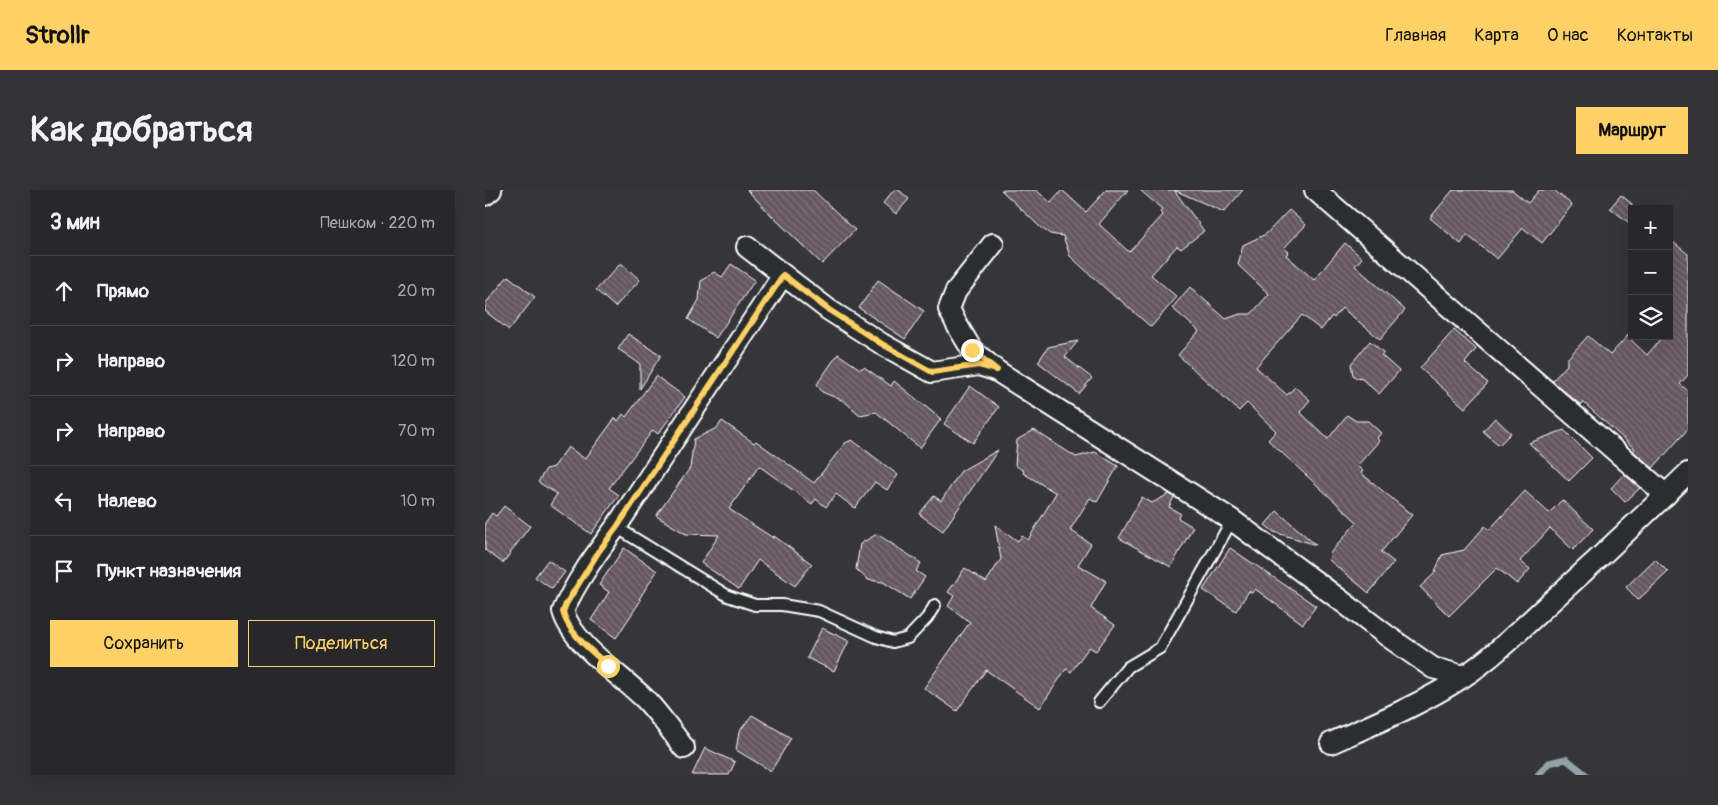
<!DOCTYPE html>
<html lang="ru">
<meta charset="utf-8">
<style>
body{margin:0;font-family:Pangolin,sans-serif;background:#343437;color:#f1f3f6}
.controls{position:absolute;right:15px;top:15px;display:grid;overflow:hidden;border-radius:0px;box-shadow:0 5px 20px #0002}
.controls button{width:45px;height:45px;display:grid;place-items:center;padding:0;border:0;border-bottom:1px solid #444447;background:#28282b;color:#f1f3f6;font:25px sans-serif}
.stop{position:absolute;width:15px;height:15px;margin:-11px;border:4px solid #ffd166;border-radius:50%;background:#fff}
.stop.end{background:#ffd166;border-color:#fff;box-shadow:0 1px 5px #0008}
.list{margin:0;padding:0;list-style:none}
h2{display:flex;justify-content:space-between;align-items:center;height:65px;margin:0;padding:0 20px;font-size:21px}
h2 small{font-size:16px;font-weight:400;color:#a5a6a9}
.list li{display:grid;grid-template-columns:32px 1fr auto;gap:15px;align-items:center;box-sizing:border-box;height:70px;padding:0 20px;border-top:1px solid #444447}
.list b{display:block;font-size:19px;white-space:nowrap}
.list em{font-size:16px;font-style:normal;color:#a5a6a9}
.actions{display:flex;gap:10px;padding:15px 20px}
.actions a{flex:1;padding:11px 0;border:1px solid #ffd166;border-radius:0px;text-align:center;font-size:18px;color:#ffd166}
.actions .main{background:#ffd166;color:#111}
.icon{flex:none;width:28px;height:28px;fill:none;stroke:currentColor;stroke-width:2;stroke-linecap:round;stroke-linejoin:round}
.map{position:relative;flex:none;width:1203px;height:585px;overflow:hidden;border-radius:0px}
header{display:flex;align-items:center;gap:30px;box-sizing:border-box;height:70px;padding:0 25px;background:#ffd166;color:#111}
header strong{font-size:24px}
nav{display:flex;gap:28px;margin-inline-start:auto;font-size:18px}
.intro{display:flex;align-items:center;justify-content:space-between;box-sizing:border-box;height:120px;padding:0 30px}
h1{margin:0;font-size:35px}
.button{padding:12px 22px;border-radius:0px;background:#ffd166;color:#111;font-size:18px;font-weight:700}
main{display:flex;gap:30px;padding:0 30px}
aside{flex:1;background:#28282b;border-radius:0px;box-shadow:0 5px 20px #0002}
.map>svg:first-child{display:block}
.lines{fill:none;stroke-linecap:round;stroke-linejoin:round}
.stream{stroke:#94a1a9;stroke-width:7}
.building{fill:url(#building-back-hatch);stroke:#fff}
.service-casing{stroke:#fff;stroke-width:14}
.minor-casing{stroke:#fff;stroke-width:24}
.service{stroke:#2a2d2e;stroke-width:10}
.minor{stroke:#2a2d2e;stroke-width:20}
.route{stroke:#ffd166;stroke-width:6}
</style>
<header>
<strong>Strollr</strong>
<nav><a>Главная</a><a>Карта</a><a>О нас</a><a>Контакты</a></nav>
</header>
<div class="intro"><h1>Как добраться</h1><a class="button">Маршрут</a></div>
<main>
<aside>
<h2>3 мин<small>Пешком · 220 m</small></h2>
<ul class="list">
<li><svg class="icon" aria-label="ahead" viewBox="0 0 24 24"><path d="M12 20V5M6 11l6-6 6 6"/></svg><div><b>Прямо</b></div><em>20 m</em></li>
<li><svg class="icon" aria-label="right" viewBox="0 0 24 24"><path d="M7 20v-9h11M14 6l5 5-5 5"/></svg><div><b>Направо</b></div><em>120 m</em></li>
<li><svg class="icon" aria-label="right" viewBox="0 0 24 24"><path d="M7 20v-9h11M14 6l5 5-5 5"/></svg><div><b>Направо</b></div><em>70 m</em></li>
<li><svg class="icon" aria-label="left" viewBox="0 0 24 24"><path d="M17 20v-9H6M10 6l-5 5 5 5"/></svg><div><b>Налево</b></div><em>10 m</em></li>
<li><svg class="icon" aria-label="arrive" viewBox="0 0 24 24"><path d="M6 21V4h12l-3 4 3 4H6"/></svg><div><b>Пункт назначения</b></div></li>
</ul>
<div class="actions"><a class="main">Сохранить</a><a>Поделиться</a></div>
</aside>
<div class="map">
<svg width="1203" height="585" viewBox="0 0 1203 585">
<defs>
<pattern id="building-back-hatch" width="6" height="6" patternUnits="userSpaceOnUse" patternTransform="scale(1.25)"><rect width="6" height="6" fill="#655763"/><path d="M-1 5l2 2M0 0l6 6M5-1l2 2" fill="none" stroke="#7c707a"/></pattern>
</defs>
<rect width="100%" height="100%" fill="#363539"/>
<filter id="ink" filterUnits="userSpaceOnUse"><feTurbulence type="fractalNoise" baseFrequency=".02" numOctaves="2"/><feDisplacementMap in="SourceGraphic" scale="10" xChannelSelector="R" yChannelSelector="G"/><feConvolveMatrix kernelMatrix="1 2 1 2 8 2 1 2 1" color-interpolation-filters="sRGB"/></filter>
<g filter="url(#ink)">
<g class="lines">
<!-- stream -->
<path class="stream" d="M1053,585L1064,573L1081,569L1101,585"/>
</g>
<!-- building -->
<g class="building">
<path d="M262,0H328L370,40L337,74L290,29Z"/>
<path d="M409,0H414L424,9L411,24L398,13Z"/>
<path d="M516,0H551L566,13L577,0L601,22L621,0H643L614,34L644,62L678,25L675,22L677,19L655,0H758L739,22L689,0L719,41L696,59L692,56L666,85L692,107L666,137L633,108L632,109L585,66L578,46L565,44L555,37Z"/>
<path d="M968,0H1027L1043,13L1054,0H1069L1087,15L1057,53L1038,38L1012,69L982,45L976,54L945,28Z"/>
<path d="M1136,5L1147,14V35L1125,18Z"/>
<path d="M804,20L821,35L799,58L804,62L801,65L829,90L860,53L877,68L870,76L920,120L895,149L857,118L849,128L847,126L836,140L817,125L771,177L802,205L810,197L825,210L815,222L843,249L862,225L871,231H883L896,243L892,248L894,251L872,276L878,281L876,283L927,325L896,362L909,372L884,403L844,370L846,362L872,332L783,250L791,241L762,213L754,221L693,165L714,141L687,118L705,97L741,129L755,124H766L784,104L753,75L758,55L781,44Z"/>
<path d="M1184,49L1203,64V185L1195,194L1203,201V239L1168,278L1148,261L1150,259L1098,212L1096,215L1067,191L1082,175V169L1103,146L1125,165L1147,141V151L1162,165L1178,146H1184Z"/>
<path d="M136,73L155,90L130,117L111,100Z"/>
<path d="M246,74L270,90L231,148L203,129L214,110L216,91L229,82L237,87Z"/>
<path d="M23,86L50,107L24,140L0,121V114Z"/>
<path d="M393,90L439,121L420,149L374,118Z"/>
<path d="M969,140L991,159L980,173L1003,193L980,218L935,178Z"/>
<path d="M143,144L176,165L155,199V174L133,159Z"/>
<path d="M593,151L580,167L607,188L594,204L553,172L563,157Z"/>
<path d="M885,151L899,163L896,165L914,181L894,204L877,189L872,188L868,185L866,174Z"/>
<path d="M353,164L375,179L379,177L406,196L409,191L456,229L435,258L391,222L375,225L359,211L337,202L332,194Z"/>
<path d="M171,186L200,207L173,244L168,240L124,298L134,305L106,344L65,315L72,304L53,292L61,279L69,277L83,257L100,269L130,228L133,231L138,224L141,227Z"/>
<path d="M485,196L514,217L488,253L459,234Z"/>
<path d="M1010,228L1026,243L1014,255L998,241Z"/>
<path d="M237,231L269,253L271,251L329,293L360,253L367,250L413,285L402,300L390,292L370,318L351,304L341,317L331,309L327,314L274,276L244,319L288,348L289,346L327,374L310,396L273,370L254,399L216,373L234,345L201,344L171,326L205,278L209,249L232,238Z"/>
<path d="M549,240L591,267L610,262L633,276L612,312L605,308L585,340L606,354L593,375L621,391L606,418L630,435L611,461L604,457L586,482L581,479L555,518L501,480L472,521L439,498L485,432L463,416L469,406L463,402L480,378L501,392L516,369L510,335L533,351L537,346L543,350L571,303L538,283L539,281L530,275L532,250Z"/>
<path d="M1079,240L1107,268L1084,291L1044,253Z"/>
<path d="M513,260L458,341L434,324L449,306L456,311L476,281Z"/>
<path d="M1139,284L1155,298L1140,312L1126,298Z"/>
<path d="M1040,301L1064,323L1077,310L1108,339L1088,360L1065,338L1035,371L1045,379L1032,394L1012,378L964,426L935,397L949,384L957,365L979,360L1000,336L1004,340Z"/>
<path d="M684,304L689,307L684,317L696,324L693,328L708,337L686,377L634,348L657,307L667,313Z"/>
<path d="M19,316L45,336L18,373L0,360V333L7,323L11,326Z"/>
<path d="M792,321L831,355L789,342L780,335Z"/>
<path d="M392,344L436,373L431,381L440,387L425,409L398,392L383,390L371,379L375,354Z"/>
<path d="M139,358L172,381L154,409L156,410L131,448L106,430L124,402L114,395Z"/>
<path d="M745,358L831,416L818,434L770,399L767,403L764,401L751,421L718,400Z"/>
<path d="M1170,369L1183,382L1153,410L1141,397Z"/>
<path d="M63,370L80,382L67,399L50,387Z"/>
<path d="M337,438L364,451L349,481L322,468Z"/>
<path d="M267,525L306,548L286,581L251,560L254,542Z"/>
<path d="M220,558L250,572L244,585H207Z"/>
</g>
<g class="lines">
<defs>
<g id="service">
<path d="M131,337L243,406L270,415H297L334,421L391,447L408,452L423,448L442,428L450,415"/>
<path d="M614,512L643,477L675,458L747,330"/>
</g>
<g id="minor">
<path d="M830,0L1181,305"/>
<path d="M0,5L6,0"/>
<path d="M508,54L471,101L464,119L472,135L487,160L512,181L747,330L850,406L901,445L948,478L979,486"/>
<path d="M262,57L344,120L397,154L447,182L494,175L510,180"/>
<path d="M846,553C891,533 937,514 978,487C1008,467 1033,442 1059,418C1108,374 1156,329 1203,283"/>
<path d="M199,558C187,542 175,525 161,510C137,486 87,454 78,421C91,391 112,363 131,337L298,85"/>
</g>
</defs>
<!-- service casing -->
<use href="#service" class="service-casing"/>
<!-- minor casing -->
<use href="#minor" class="minor-casing"/>
<!-- service -->
<use href="#service" class="service"/>
<!-- minor -->
<use href="#minor" class="minor"/>
</g>
</g>
<g class="lines" filter="url(#ink)">
<!-- route -->
<path class="route" d="M123,476C106,460 84,444 78,422L81,414L114,361L132,337L298,85L344,120L397,154L447,182L494,175L512,180L487,160"/>
</g>
</svg>
<div class="controls">
<button>+</button>
<button>−</button>
<button><svg class="icon" aria-label="layers" viewBox="0 0 24 24"><path d="M12 4l9 5-9 5-9-5zM3 14l9 5 9-5"/></svg></button>
</div>
<div class="stop" style="left:123px;top:476px"></div>
<div class="stop end" style="left:487px;top:160px"></div>
</div>
</main>
